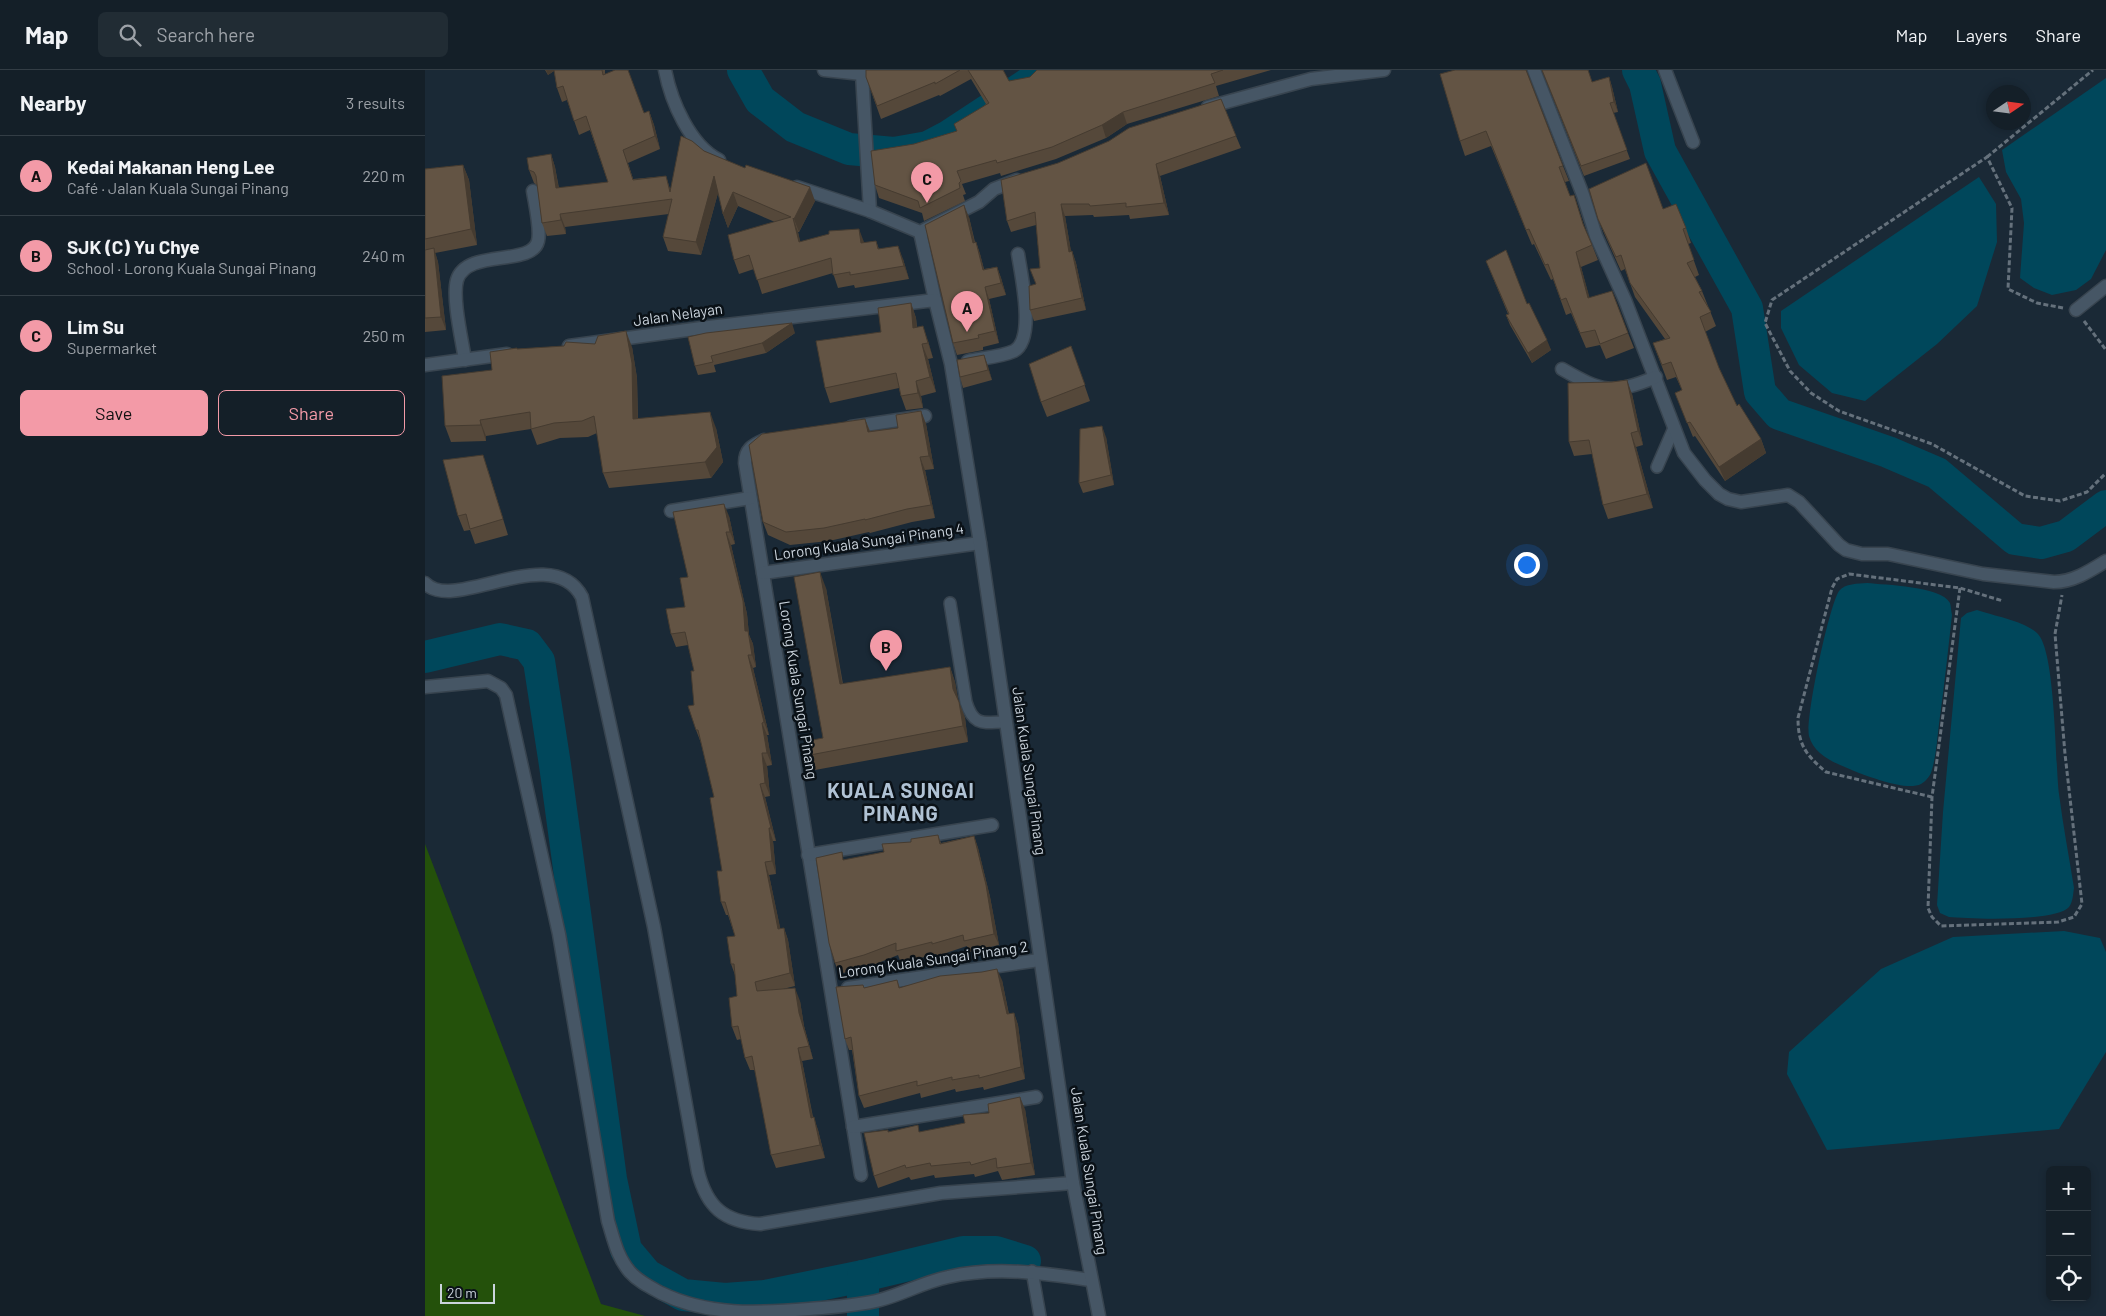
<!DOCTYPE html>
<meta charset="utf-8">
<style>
body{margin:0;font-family:Barlow,sans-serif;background:#212c34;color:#f1f3f6}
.controls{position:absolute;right:15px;bottom:15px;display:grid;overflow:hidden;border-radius:8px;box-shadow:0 2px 8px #0003}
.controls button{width:45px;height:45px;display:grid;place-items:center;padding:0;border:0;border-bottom:1px solid #333d45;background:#141f28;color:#f1f3f6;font:25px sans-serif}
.compass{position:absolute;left:1561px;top:15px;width:45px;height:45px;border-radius:50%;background:#141f28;box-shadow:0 2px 8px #0003;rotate:77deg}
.scale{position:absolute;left:15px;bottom:12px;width:55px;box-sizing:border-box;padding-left:5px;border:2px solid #cbd4dd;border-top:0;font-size:14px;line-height:18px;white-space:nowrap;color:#cbd4dd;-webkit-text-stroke:4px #0a1117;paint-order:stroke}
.you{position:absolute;left:1101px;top:494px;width:18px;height:18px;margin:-12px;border:4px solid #fff;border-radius:50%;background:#1a73e8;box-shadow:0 0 0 8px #1a73e833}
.badge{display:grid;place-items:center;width:32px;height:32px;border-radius:50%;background:#f39aa7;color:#111;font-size:16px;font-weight:700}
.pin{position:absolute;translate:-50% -41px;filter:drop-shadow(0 1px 2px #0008)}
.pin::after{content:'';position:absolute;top:26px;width:18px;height:15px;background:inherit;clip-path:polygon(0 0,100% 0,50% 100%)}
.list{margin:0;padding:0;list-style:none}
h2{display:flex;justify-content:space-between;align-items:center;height:65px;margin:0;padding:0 20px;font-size:21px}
h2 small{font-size:16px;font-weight:400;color:#9da2a8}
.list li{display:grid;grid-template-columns:32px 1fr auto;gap:15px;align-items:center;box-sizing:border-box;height:80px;padding:0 20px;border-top:1px solid #333d45}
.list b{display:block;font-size:19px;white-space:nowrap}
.list p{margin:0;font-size:16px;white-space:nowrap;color:#9da2a8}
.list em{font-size:16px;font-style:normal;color:#9da2a8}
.actions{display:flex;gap:10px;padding:15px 20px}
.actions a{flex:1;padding:11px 0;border:1px solid #f39aa7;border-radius:8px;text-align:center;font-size:18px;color:#f39aa7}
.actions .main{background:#f39aa7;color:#111}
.icon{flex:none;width:28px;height:28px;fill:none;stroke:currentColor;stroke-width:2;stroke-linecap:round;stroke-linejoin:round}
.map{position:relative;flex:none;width:1681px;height:1246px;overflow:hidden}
header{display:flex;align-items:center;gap:30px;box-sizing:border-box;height:70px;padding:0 25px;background:#141f28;border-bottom:1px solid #333d45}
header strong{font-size:24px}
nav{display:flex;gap:28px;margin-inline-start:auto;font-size:18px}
.search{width:350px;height:45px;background:#212c34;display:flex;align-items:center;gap:12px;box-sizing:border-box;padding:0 18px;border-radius:8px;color:#9da2a8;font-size:19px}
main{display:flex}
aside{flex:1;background:#141f28}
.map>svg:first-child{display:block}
.green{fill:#24510b}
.water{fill:#00475b}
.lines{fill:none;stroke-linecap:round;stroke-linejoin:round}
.river{stroke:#00475b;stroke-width:32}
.service-casing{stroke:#38444f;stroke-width:14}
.minor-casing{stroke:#38444f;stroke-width:15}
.tertiary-casing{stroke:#38444f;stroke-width:15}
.path{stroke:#65717c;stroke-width:3;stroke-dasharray:5 2.5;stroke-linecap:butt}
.service{stroke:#465665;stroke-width:11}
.minor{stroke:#465665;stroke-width:12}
.tertiary{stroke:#465665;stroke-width:12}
.wall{fill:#55483a}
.shaded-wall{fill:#453b30}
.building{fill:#635444;stroke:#453b30}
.labels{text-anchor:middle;stroke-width:5;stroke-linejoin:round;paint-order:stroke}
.street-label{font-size:15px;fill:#cbd4dd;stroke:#0a1117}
.district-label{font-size:20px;font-weight:bold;letter-spacing:1px;fill:#b0c2d4;stroke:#0a1117}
</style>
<header>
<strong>Map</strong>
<div class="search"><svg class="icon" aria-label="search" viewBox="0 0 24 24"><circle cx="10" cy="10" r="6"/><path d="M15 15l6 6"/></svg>Search here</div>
<nav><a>Map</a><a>Layers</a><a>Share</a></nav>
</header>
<main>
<aside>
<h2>Nearby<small>3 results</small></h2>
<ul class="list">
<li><span class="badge">A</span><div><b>Kedai Makanan Heng Lee</b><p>Café · Jalan Kuala Sungai Pinang</p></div><em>220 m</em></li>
<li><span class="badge">B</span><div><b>SJK (C) Yu Chye</b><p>School · Lorong Kuala Sungai Pinang</p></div><em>240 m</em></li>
<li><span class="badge">C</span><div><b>Lim Su</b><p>Supermarket</p></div><em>250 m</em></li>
</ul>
<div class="actions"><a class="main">Save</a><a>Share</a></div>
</aside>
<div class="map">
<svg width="1681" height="1246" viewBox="0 0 1681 1246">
<rect width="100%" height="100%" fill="#1a2936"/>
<!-- green -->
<path class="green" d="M0,774L176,1234L220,1246H0Z"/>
<!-- water -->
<g class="water">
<path d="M1681,8V180L1666,209L1651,220L1627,225L1609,218L1595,208L1599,153L1596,129L1581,102L1577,80Z"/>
<path d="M1554,107L1571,134L1572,172L1552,236L1512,274L1440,331L1407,323L1374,295L1356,258V241Z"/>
<path d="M1442,513C1460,515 1516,516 1525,533C1526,536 1526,541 1527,545C1523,581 1519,618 1514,654C1512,670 1511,688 1506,703C1504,707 1500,712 1496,714C1482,721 1448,708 1434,703C1416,695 1390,688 1384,666C1380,649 1404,536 1414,521C1420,513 1433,514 1442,513Z"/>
<path d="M1552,540C1569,546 1599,551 1612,563C1631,580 1630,693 1634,724C1638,755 1644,787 1649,818C1648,824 1648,832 1644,837C1631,852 1546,849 1524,847L1515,843L1512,835L1518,742L1536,548L1542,543Z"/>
<path d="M1639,861L1675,868L1681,882V982L1634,1059L1402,1080L1362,1004L1364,982L1456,899L1528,867Z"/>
</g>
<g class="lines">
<!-- river -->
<g class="river">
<path d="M318,0L335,30L370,57L424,79L469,83L503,77L522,67L624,0"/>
<path d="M1213,0L1220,14L1235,81L1322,238L1335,322L1354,344L1463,382L1512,403L1590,469L1616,473L1641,466L1681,436"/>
<path d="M0,587L75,569L102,575L114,591L130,695L186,1109L201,1180L222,1205L258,1225L300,1229L340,1226L438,1206L538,1182H571L600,1191"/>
<path d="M438,1206V1246"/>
</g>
<defs>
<g id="service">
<path d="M1232,397L1249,358"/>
<path d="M525,533L541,632C549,658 560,652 581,652"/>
<path d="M607,1201L615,1246"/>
</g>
<g id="minor">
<path d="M240,0C246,31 265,76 294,90"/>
<path d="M399,0L437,4L445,141"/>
<path d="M1109,0L1158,125L1171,166L1200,230L1259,383L1280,410L1294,424L1303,429L1316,432L1363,425L1374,432L1414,475L1421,480L1437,484H1463L1558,504L1629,512C1648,512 1665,501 1681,491"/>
<path d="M1240,0L1268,72"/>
<path d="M783,37L886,9L959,0"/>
<path d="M372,117L445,141L495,162L554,132L569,119L592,110"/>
<path d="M495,162L510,230"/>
<path d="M1651,240L1681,216"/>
<path d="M40,290C37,270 27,228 32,210C42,178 107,197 113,171C116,159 110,134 108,121"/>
<path d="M543,291C557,288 576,287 589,281C611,269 596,205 593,184"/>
<path d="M1137,299C1177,322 1187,325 1231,307"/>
<path d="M426,357L500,346"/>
<path d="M339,370C328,375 320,379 320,393L436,1105"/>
<path d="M246,441L325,428"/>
<path d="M338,503L555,473"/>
<path d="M0,513C29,544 127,470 157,527L229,857L273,1102C282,1137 299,1152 335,1154L516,1123L648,1113"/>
<path d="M0,617L63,611L76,618L81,625L134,864L183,1151C189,1170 192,1187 205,1202C214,1212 225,1217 236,1223C283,1246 333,1243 384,1239C407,1237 432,1236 455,1230C478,1224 499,1212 523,1207C570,1196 618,1203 665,1210"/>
<path d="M383,785L567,755"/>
<path d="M423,918L614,890"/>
<path d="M428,1057L611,1027"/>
</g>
<g id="tertiary">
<path d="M144,276L284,257L510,230L526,294L555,473L648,1113L674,1246"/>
<path d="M0,295L82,284"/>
</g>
</defs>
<!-- service casing -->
<use href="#service" class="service-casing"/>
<!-- minor casing -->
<use href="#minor" class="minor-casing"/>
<!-- tertiary casing -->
<use href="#tertiary" class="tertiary-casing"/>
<!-- path -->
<g class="path">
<path d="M1562,87L1668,0"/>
<path d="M1638,238L1612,233L1583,219L1587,138L1562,87L1347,230L1340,253L1365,301L1386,323L1414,341L1507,374L1600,426L1635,431L1662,422L1681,403"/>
<path d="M1659,251L1681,280"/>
<path d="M1535,518L1507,727L1503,838L1507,847L1516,856L1633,852L1649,847L1657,834L1640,684L1630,564L1637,525"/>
<path d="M1507,727L1401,702C1381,685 1373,675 1373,648L1407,518L1412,509L1424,504L1535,518L1578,531"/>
</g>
<!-- service -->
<use href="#service" class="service"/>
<!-- minor -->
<use href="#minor" class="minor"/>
<!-- tertiary -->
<use href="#tertiary" class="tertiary"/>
</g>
<!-- wall -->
<g class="wall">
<path d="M120,0H180V4L219,43L224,41L229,55L235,79L203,93L208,109L241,106L245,119L279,81L390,131L374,162H373L375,172L439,173L451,171L454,179L478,189L484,209L430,218L429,215L413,218L408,203L337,224L329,199L314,204L309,190L350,152L313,136L303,158L298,144L293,123L276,185L243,181L238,167L244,144L140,157L141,164L122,166L117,153L112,115L109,113L104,100L126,84L130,97L134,118L183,112L165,60L154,65L142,30L137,32L132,18L129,1L123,5Z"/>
<path d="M441,0H578L584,11L605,7L612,0H846L791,16L794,26L702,54L681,68L631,89L576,106L575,103L537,114L541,124L538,125L540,131L499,151L497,143L454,128L450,115L489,74L532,61L561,34L546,9L515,26L514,25L456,49L441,7Z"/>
<path d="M1117,0H1163L1167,12L1184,7L1187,17L1193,42L1188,43L1205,89L1159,106Z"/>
<path d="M1015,4L1138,96L1144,111L1140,112L1145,126L1149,125L1160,159L1167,175L1173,190L1156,197L1164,227L1203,263L1209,278L1181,289L1175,275L1161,278L1146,243L1141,245L1128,209L1126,210L1109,174L1107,175L1066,76L1040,86L1035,71Z"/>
<path d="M811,66L816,78L735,106L744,145L705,149L704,145L669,147L668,145L640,146L646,182L647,181L651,193L661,240L609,251L605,240L615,198L611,155L586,162L582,151L576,110Z"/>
<path d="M38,95L44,110L52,175L10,183L13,192L21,260L0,262V99Z"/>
<path d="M1238,139L1261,158L1266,173L1263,174L1274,205L1270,207L1277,221L1291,256L1280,262L1294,298L1312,336L1336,369L1341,383L1300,411L1270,366L1268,367L1250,323L1257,320L1251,307L1242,310L1228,273L1240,269L1210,227L1200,199L1196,201L1179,163L1173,149Z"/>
<path d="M544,147L550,172H551L555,184L559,199L572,197L576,208L581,225L564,229L574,273L558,277V280L532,285L528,273Z"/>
<path d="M1061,191L1102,234L1126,280L1107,293L1085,255L1081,245L1083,244Z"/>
<path d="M486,233L491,248L492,257L503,271L508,288L503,289L511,322L496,326L498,338L481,340L476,326L474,318L405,333L400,318L456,262Z"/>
<path d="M370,263L341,283L289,295L291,302L273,305L270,296L263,267Z"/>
<path d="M170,274L207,277L212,308L213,349L291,358L298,392L286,408L184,418L178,403L172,363L163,367L135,368L112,375L106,359L61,366V371L26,372L20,356L67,300L92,279Z"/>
<path d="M646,276L665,331L622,347L616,332Z"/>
<path d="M559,285L567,310L538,318L535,307Z"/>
<path d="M1207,324L1218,375L1211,377L1228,438L1183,449L1178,435L1167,384L1149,386L1144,372Z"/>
<path d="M496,341L501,354L509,399L500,400L510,448L487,452L445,463L444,462L404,471L365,475L343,465L338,452L440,349L445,361L473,358Z"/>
<path d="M681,367L689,415L658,423L654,413Z"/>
<path d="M63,400L83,465L50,474L45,460L39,461L33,446Z"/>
<path d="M304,446L310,474L306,475L322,544L324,565L328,574L331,597L328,598L344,665H342L347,695L342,696L345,726L340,727L351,771H348L351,804L344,805L355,858H359L363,870L370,916L358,919L375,931L379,956L388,989L377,991L388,1047L393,1060L400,1088L351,1098L346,1085L330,1000H325L320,988L316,969L312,970L307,957L312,926L310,905L306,894L310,866L303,845H301L296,832L297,801L289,727L276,673L271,660L269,635V601L263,575L251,577L246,564L260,537L263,507Z"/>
<path d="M401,518L418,614L525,597L530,612L533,630L540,648L543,672L390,700L385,685L398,668Z"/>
<path d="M513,765L516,773L549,766L553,778L565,827L574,875L544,882L542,876L512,886L511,884L476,893L473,885L443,897L414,904L410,893L420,790L459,782L486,772Z"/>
<path d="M472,910L475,918L577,910L584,944L589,943L593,955L600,1009L559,1020L558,1017L531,1022L530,1019L496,1028L495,1023L439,1038L434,1026L427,980H424L420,969L439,918Z"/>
<path d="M600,1039L610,1105L577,1110L573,1101L550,1107L549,1104L510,1108L509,1105L486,1110L484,1107L453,1118L449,1106L463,1062H496L540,1053L564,1043Z"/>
</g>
<!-- shaded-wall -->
<g class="shaded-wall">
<path d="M121,0H130L123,5Z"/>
<path d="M1184,7L1187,17L1193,42L1189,32Z"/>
<path d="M224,41L229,55L235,79L230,66Z"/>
<path d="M698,42L702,54L681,68L677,55Z"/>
<path d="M126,84L130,97L136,132L131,118Z"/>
<path d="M731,94L735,106L744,145L739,133Z"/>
<path d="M38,95L44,110L52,175L46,159Z"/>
<path d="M289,106L294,119L276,185L271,172Z"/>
<path d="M385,117L390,131L374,162L369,149Z"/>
<path d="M308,122L313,136L303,158L298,144Z"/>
<path d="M636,134L640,146L648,193L644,182Z"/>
<path d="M539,135L544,147L552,184L548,173Z"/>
<path d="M135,144L140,157L141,164L136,150Z"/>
<path d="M368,148L373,162L379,186L374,172Z"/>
<path d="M434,159L439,172L441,187L436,173Z"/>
<path d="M551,172L555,184L562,212L558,200Z"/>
<path d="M473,176L478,189L484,209L479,196Z"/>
<path d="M9,178L13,192L21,260L16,247Z"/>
<path d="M647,181L651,193L661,240L657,228Z"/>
<path d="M1151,182L1156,197L1169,243L1163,228Z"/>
<path d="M572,197L576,208L581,225L576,213Z"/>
<path d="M560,217L564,229L574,273L570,261Z"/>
<path d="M486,233L491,248L493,273L488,258Z"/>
<path d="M367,253L370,263L341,283L337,273Z"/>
<path d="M498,256L503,271L508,288L503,273Z"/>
<path d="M201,261L207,277L212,308L213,365L208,349Z"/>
<path d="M1122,270L1126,280L1107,293L1103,283Z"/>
<path d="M497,274L503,289L511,322L505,307Z"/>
<path d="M559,285L563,296L567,310L563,300Z"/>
<path d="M1202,310L1207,324L1218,375L1213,361Z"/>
<path d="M491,311L496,326L498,338L493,323Z"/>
<path d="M496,341L501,354L509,399L504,386Z"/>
<path d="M285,342L291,358L298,392L286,408L280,392Z"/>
<path d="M440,349L445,362H443Z"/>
<path d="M55,350L61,366V371L56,355Z"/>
<path d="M677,356L681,367L689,415L686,405Z"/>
<path d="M1206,363L1211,377L1228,438L1222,424Z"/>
<path d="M1336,369L1341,383L1300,411L1294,397Z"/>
<path d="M495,387L500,400L510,448L506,435Z"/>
<path d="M299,434L304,446L310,474L305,462Z"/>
<path d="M301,462L306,475L322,544L324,565L328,574L331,597L327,585L320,561Z"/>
<path d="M395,502L401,518L420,630L415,614Z"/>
<path d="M323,585L328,598L344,665L339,652Z"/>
<path d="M525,597L530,612L534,634L528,619Z"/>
<path d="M534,632L540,648L543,672L538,656Z"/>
<path d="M337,653L342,665L347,695L342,683Z"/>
<path d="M337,683L342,696L345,726L340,713Z"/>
<path d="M335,714L340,727L351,771L346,758Z"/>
<path d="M344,758L348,771L351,804L347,791Z"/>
<path d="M549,766L553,778L565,827L574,875L569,864Z"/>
<path d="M340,792L344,805L358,871L353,859Z"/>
<path d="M359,858L363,870L370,916L365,903Z"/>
<path d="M572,899L577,910L586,956L582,944Z"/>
<path d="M370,918L375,931L379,956L388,989L384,976L374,943Z"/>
<path d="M589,943L593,955L600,1009L596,997Z"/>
<path d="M373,978L377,991L390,1060L386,1048Z"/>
<path d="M595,1027L600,1039L610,1105L606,1093Z"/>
<path d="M389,1047L393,1060L400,1088L395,1075Z"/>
</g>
<!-- building -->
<g class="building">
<path d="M129,0H177L178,5L190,0H203L219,43L224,41L230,66L198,80L208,110L241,106L245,122L256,66L267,71L279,81L320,98L321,95L385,117L369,149L368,148L374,172L404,164V161L434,159L436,173L451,171L453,179L473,176L479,196L425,205V202L408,205L406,188L332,210L324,185L309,190L303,165L366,147L308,122L298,144L289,106L271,172L238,167L247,129L135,144L136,150L117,153L111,106L109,102L104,100L102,88L126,84L131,118L183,112L161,46L149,51L138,16L132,18Z"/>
<path d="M441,0H535L510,14V12L452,36L441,7Z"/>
<path d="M543,0H578L584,11L605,7L612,0H798L786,4L790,13L698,42L677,55L627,77L572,93L571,90L532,101L536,111L534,113L535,118L495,138L493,131L450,115L446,81L489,74L532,61L529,54L564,33Z"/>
<path d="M1030,0H1101L1138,96L1134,97L1145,126L1149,125L1158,154L1167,175L1151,182L1163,228L1187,221L1203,263L1175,274L1170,260L1155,263L1141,228L1136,230L1123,194L1120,195L1104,159L1101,160L1061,61L1035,71L1015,4Z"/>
<path d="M1117,0H1163L1167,12L1184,7L1189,32L1185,33L1202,80L1156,96Z"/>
<path d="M796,29L811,66L731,94L739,133L701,137V133L665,136L664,134H636L644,182L647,181L657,228L605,240L604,216L611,214L605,199L615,198L610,142L582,151L576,110L633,93L684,71L704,58Z"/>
<path d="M1221,93L1238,139L1251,134L1261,158L1258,159L1269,190L1262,193L1277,221L1274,222L1286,242L1275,247L1294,298L1312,336L1314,334L1336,369L1294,397L1265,352L1262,353L1250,323L1257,320L1246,292L1237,295L1228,273L1245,268L1205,213L1196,185L1191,187L1173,149L1164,119Z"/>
<path d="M38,95L46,159L0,169V99Z"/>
<path d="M539,135L548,173L551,172L558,200L572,197L576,213L560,217L570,261L553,265L554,268L528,273L500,155Z"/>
<path d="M9,178L16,247L0,248V180Z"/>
<path d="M1081,180L1102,234L1104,233L1122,270L1103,283L1081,245L1084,244L1061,191Z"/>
<path d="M486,233L488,258L498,256L503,273L497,274L505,307L491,311L493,323L476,326L471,303L400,318L391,271L456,262L453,238Z"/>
<path d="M367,253L337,273L286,286L288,292L270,296L263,267L281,263Z"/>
<path d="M201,261L207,293L208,349L285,342L292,377L280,392L178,403L169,346L157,351L129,353L106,359L105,342L55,350L56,355L20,356L17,306L67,300L65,282L92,278V279L139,276L141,272L170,274L173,266Z"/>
<path d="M646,276L660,315L616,332L604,294Z"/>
<path d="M559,285L563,300L535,307L532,290Z"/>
<path d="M1202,310L1213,361L1206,363L1222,424L1178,435L1164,370L1144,372L1143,313L1187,312Z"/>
<path d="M496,341L504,386L495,387L506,435L482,439L440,450V449L399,458L361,462L338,452L324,375L337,364L440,349L443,362L473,358L471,345Z"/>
<path d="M677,356L686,405L654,413L655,359Z"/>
<path d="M58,385L78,449L45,459L41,444L33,446L18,390Z"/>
<path d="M299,434L305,462H301L318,531L320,561H323L327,585H323L339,652L337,653L342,683H337L340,713L335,714L346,758H344L347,791L340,792L353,859L359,858L365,903L330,912L332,921L370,918L374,943L384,976L373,978L386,1048L389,1047L395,1075L346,1085L327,986L320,988L313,956L307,957L304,928L312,926L309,894H306L302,867L310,866L300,832H296L292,801H297L285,728L289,727L273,660H271L263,636L269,635L266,601H269L260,562L246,564L241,539L260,537L255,508L263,507L248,442Z"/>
<path d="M395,502L415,614L525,597L528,619L534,632L538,656L385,685L382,671L398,668L369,507Z"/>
<path d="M513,765L515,774L549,766L561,815L569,864L539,871L538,865L507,874V872L471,881V873L439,885L410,893L404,873L391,788L417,782L418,790L459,782L457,774L486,772V769Z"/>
<path d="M572,899L582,944L589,943L596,997L554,1008V1005L527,1010V1007L492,1016V1011L434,1026L426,967L420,969L411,917L438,915L439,918L472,910L474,918L515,906L557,902Z"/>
<path d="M595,1027L606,1093L572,1098L571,1088L546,1095L545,1092L506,1096L505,1093L481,1098L480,1095L449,1106L439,1063L463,1060V1062L493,1055L494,1062L540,1053L538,1045L564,1043L563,1034Z"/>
</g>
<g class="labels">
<!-- street labels -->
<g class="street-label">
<text transform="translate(253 245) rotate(-8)" y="5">Jalan Nelayan</text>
<text transform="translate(444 472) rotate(-8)" y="5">Lorong Kuala Sungai Pinang 4</text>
<text transform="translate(373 620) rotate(81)" y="5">Lorong Kuala Sungai Pinang</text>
<text transform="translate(604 701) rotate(82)" y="5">Jalan Kuala Sungai Pinang</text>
<text transform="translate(508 890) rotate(-8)" y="5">Lorong Kuala Sungai Pinang 2</text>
<text transform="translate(664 1101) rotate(81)" y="5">Jalan Kuala Sungai Pinang</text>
</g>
<!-- district labels -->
<g class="district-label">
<text x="476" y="728">KUALA SUNGAI<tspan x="476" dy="23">PINANG</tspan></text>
</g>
</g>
</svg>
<div class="controls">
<button>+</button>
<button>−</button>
<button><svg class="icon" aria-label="locate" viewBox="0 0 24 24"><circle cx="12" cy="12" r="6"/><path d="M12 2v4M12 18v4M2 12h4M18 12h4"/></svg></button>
</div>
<svg class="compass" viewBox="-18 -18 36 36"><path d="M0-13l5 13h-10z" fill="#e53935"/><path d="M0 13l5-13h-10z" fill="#9da2a8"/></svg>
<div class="scale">20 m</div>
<div class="you"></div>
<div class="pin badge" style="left:542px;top:262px">A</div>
<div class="pin badge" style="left:461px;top:601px">B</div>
<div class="pin badge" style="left:502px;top:133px">C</div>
</div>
</main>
